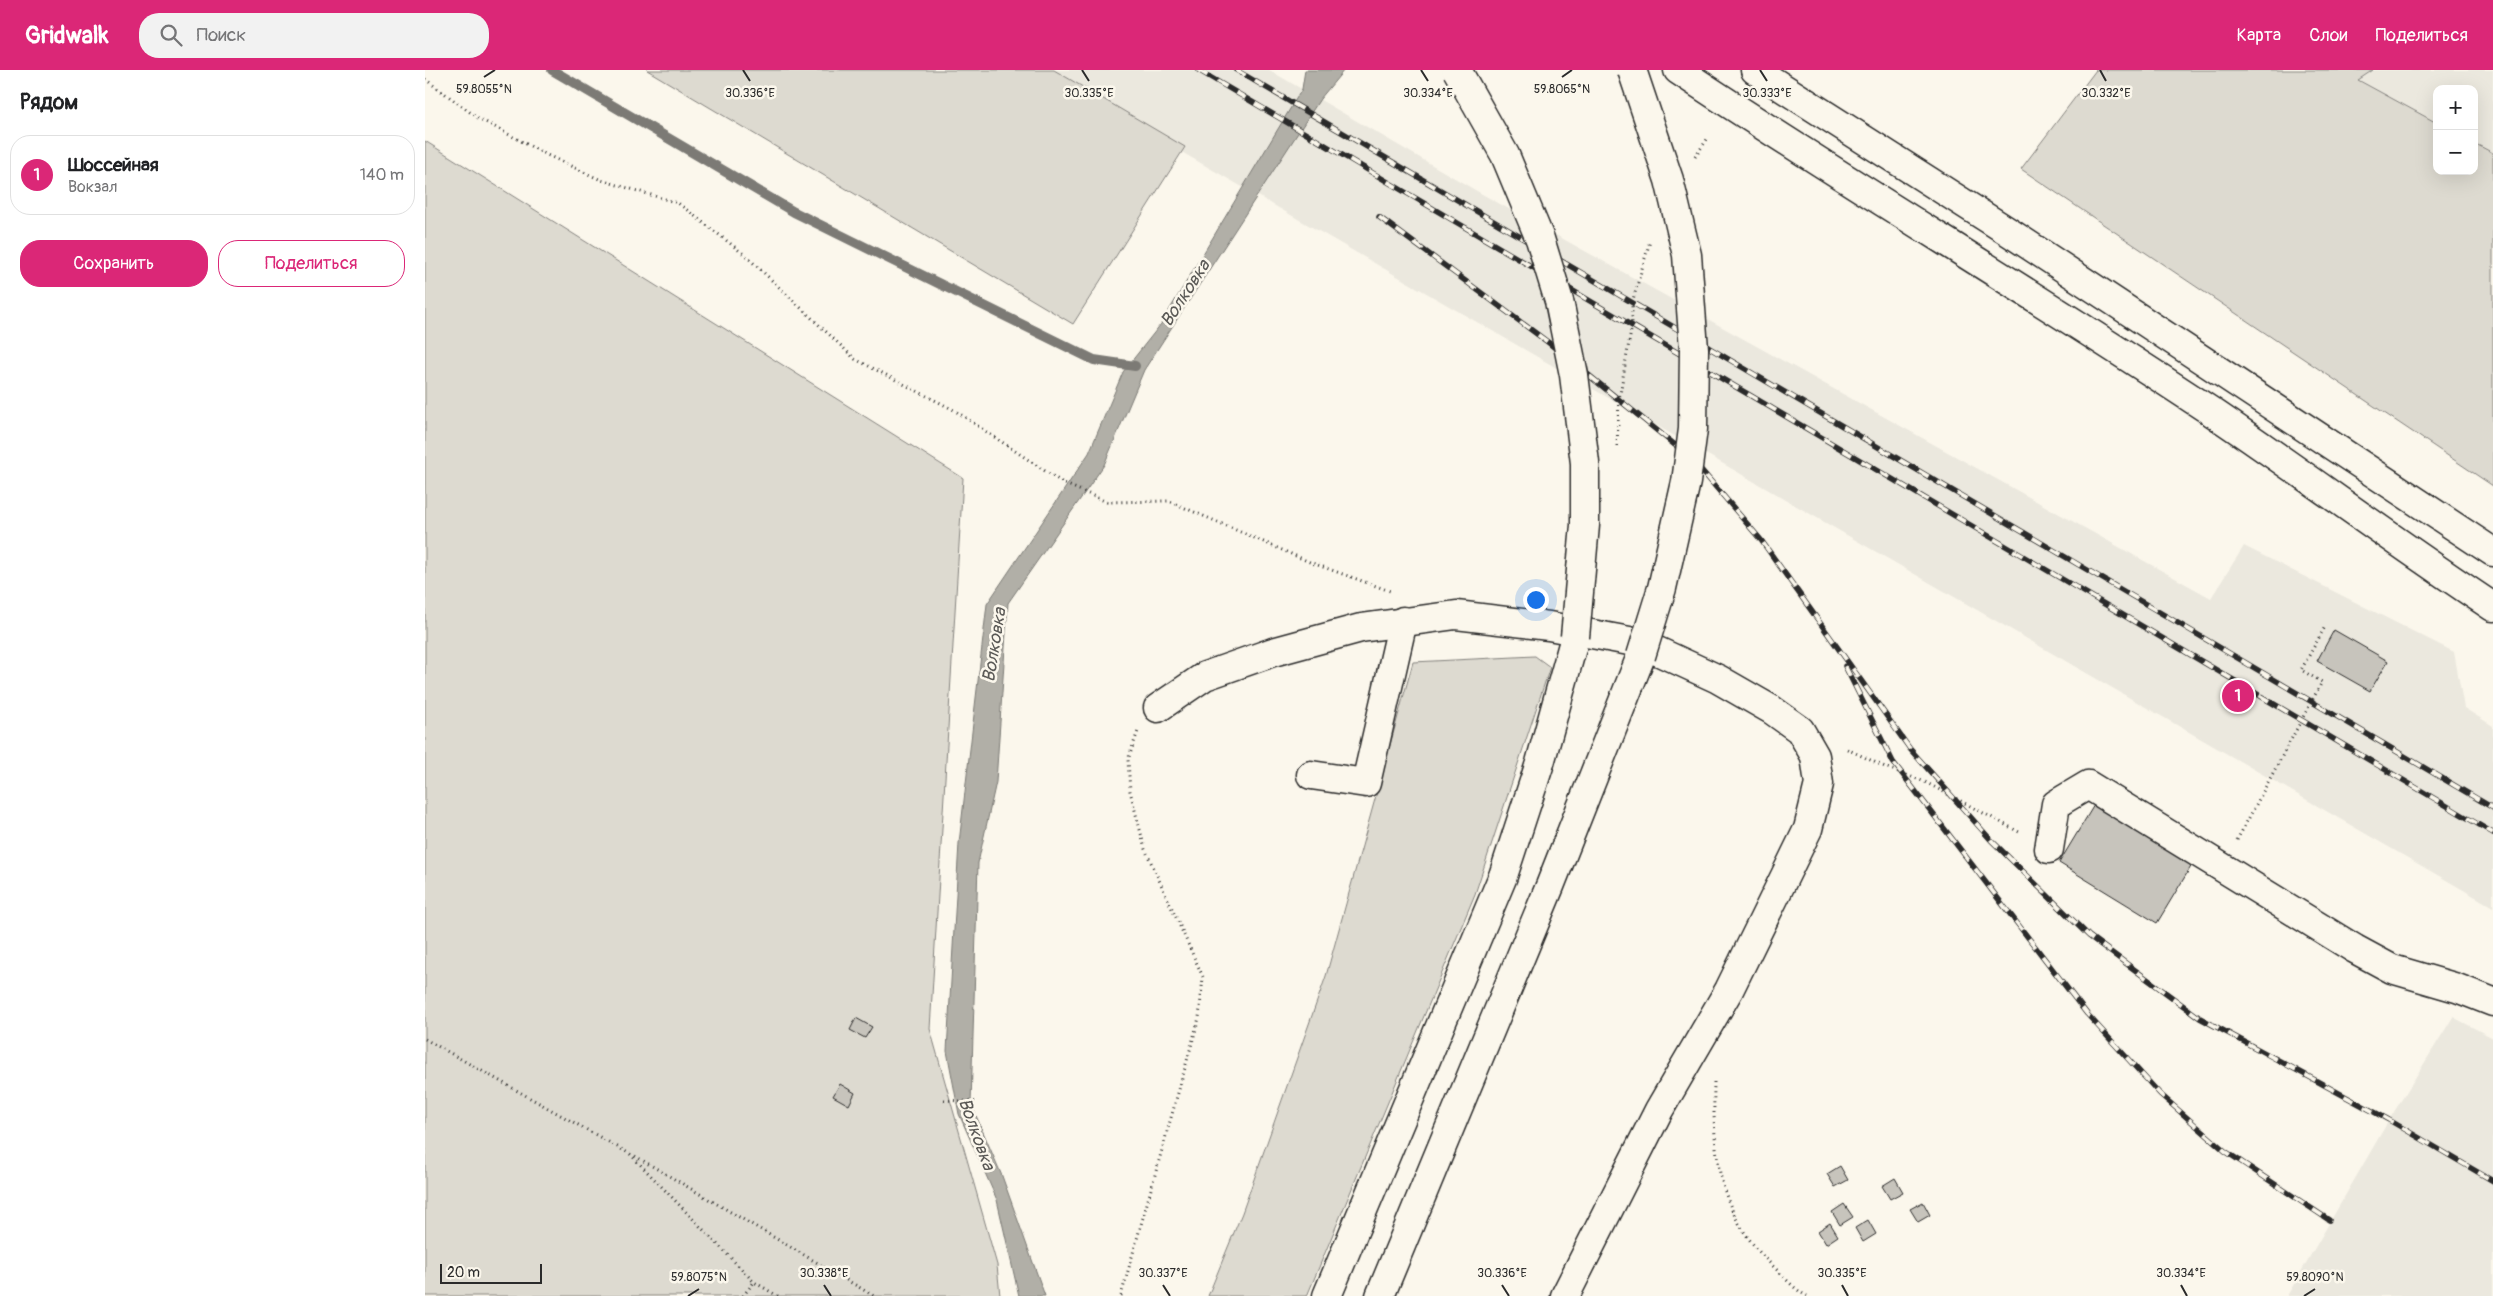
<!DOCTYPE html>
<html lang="ru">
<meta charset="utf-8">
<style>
body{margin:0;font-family:Pangolin,sans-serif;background:#f2f2f2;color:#202124}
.controls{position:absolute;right:15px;top:15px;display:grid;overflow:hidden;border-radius:10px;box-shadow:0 5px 20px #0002}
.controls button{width:45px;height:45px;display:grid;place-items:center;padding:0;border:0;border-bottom:1px solid #e0e0e0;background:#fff;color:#202124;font:25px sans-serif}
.scale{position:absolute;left:15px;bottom:12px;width:102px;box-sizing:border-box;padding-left:5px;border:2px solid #2b2b2b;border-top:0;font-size:14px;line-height:18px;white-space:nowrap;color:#2b2b2b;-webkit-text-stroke:4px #fbf7ec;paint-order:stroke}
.you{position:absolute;left:1110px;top:529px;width:18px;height:18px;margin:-12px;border:4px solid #fff;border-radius:50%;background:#1a73e8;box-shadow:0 0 0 8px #1a73e833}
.badge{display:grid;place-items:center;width:32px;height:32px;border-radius:50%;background:#db2777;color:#fff;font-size:16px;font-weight:700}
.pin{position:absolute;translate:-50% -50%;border:2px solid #fff;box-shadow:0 1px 5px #0006}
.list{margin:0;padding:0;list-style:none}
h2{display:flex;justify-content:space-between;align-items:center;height:65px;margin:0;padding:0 20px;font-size:21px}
h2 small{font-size:16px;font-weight:400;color:#757577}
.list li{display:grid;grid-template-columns:32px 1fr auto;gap:15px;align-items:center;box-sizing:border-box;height:80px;margin:0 10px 10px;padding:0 10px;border:1px solid #e0e0e0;border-radius:20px}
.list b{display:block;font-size:19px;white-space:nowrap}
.list p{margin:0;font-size:16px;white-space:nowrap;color:#757577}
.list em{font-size:16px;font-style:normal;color:#757577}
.actions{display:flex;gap:10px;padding:15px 20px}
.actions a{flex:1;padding:11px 0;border:1px solid #db2777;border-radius:20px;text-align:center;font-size:18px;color:#db2777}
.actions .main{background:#db2777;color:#fff}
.icon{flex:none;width:28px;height:28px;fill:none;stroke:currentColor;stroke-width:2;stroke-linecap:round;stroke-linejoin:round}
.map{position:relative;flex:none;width:2068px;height:1226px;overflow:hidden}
header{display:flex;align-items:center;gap:30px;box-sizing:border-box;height:70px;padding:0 25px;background:#db2777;color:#fff}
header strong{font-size:24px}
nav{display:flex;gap:28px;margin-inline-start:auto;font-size:18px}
.search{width:350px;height:45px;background:#f2f2f2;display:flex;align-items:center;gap:12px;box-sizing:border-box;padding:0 18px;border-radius:20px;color:#757577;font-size:19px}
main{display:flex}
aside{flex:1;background:#fff}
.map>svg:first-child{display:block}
.built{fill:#ebe8de}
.green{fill:#dddad0;stroke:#84827e}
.water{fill:#b1afa7;stroke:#7b7a75}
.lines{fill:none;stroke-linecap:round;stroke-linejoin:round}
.stream{stroke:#7b7a75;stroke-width:10}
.building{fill:#c7c4bc;stroke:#2b2b2b}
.minor-casing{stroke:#2b2b2b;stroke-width:31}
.highway-casing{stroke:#2b2b2b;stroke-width:31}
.path{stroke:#2b2b2b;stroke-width:3;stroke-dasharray:1 4;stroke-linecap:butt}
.minor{stroke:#fbf7ec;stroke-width:28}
.highway{stroke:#fbf7ec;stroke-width:28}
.rail-casing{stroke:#2b2b2b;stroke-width:5.5}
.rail{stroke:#fbf7ec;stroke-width:4;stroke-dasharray:11;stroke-linecap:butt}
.highway-bridge-casing{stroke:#2b2b2b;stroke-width:31;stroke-linecap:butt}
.highway-bridge{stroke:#fbf7ec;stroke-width:28}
.ticks{fill:none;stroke:#2b2b2b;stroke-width:2}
.labels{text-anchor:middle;stroke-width:5;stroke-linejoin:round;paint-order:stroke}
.water-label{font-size:18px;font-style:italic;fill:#5a5956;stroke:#fbf7ec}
.ticks-label{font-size:12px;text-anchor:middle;fill:#2b2b2b;stroke:#fbf7ec;stroke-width:5;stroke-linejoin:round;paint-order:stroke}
</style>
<header>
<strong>Gridwalk</strong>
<div class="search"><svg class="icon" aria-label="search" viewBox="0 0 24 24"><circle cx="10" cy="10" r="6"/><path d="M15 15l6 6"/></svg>Поиск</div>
<nav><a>Карта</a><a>Слои</a><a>Поделиться</a></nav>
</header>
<main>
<aside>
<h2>Рядом<small></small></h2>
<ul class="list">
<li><span class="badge">1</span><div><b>Шоссейная</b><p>Вокзал</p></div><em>140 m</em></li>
</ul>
<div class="actions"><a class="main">Сохранить</a><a>Поделиться</a></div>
</aside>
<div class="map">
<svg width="2068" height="1226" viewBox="0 0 2068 1226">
<rect width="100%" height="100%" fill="#fbf7ec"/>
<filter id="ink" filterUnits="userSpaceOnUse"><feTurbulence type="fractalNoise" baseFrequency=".02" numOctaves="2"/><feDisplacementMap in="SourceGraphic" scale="10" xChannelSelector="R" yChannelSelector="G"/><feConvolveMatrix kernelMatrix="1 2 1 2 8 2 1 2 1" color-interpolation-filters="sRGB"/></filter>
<g filter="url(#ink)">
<!-- built -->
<g class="built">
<path d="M614,0H844L1057,124L1786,528L1819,476L2029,582L2039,638L2068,656V837Z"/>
<path d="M1948,0H2068V83L2049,73V19H2012V53L1933,10Z"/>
<path d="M2028,947L2068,968V1226H1862L1964,1050Z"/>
</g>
<!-- green -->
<g class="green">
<path d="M222,0H629L760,77L648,254Z"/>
<path d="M1671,0H1948L1933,10L2012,53V101H2049V73L2068,83V416L1596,99Z"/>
<path d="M0,71L538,408L505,959L572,1195L575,1226H0Z"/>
<path d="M1110,586L1125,597L1050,824L882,1226H783L817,1143L901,906L988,592Z"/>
</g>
<!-- water -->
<path class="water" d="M880,0H919L895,29L719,300L679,395L583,533L571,712L553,793L546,1034L577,1106L620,1226H594L572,1130L534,1044L522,981L534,773L562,534L664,383L698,302L736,254L877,19Z"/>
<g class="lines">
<!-- stream -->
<path class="stream" d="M127,0L369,142L669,290L710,296"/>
</g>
<!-- building -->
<g class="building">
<path d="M1909,560L1963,591L1945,621L1892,591Z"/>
<path d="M1669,735L1767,795L1732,853L1634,793Z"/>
<path d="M431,948L447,957L440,968L425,960Z"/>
<path d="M415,1014L430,1023L424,1035L408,1026Z"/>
<path d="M1415,1096L1423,1110L1410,1117L1402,1104Z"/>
<path d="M1470,1108L1478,1122L1465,1129L1457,1116Z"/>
<path d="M1498,1132L1505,1145L1493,1152L1485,1139Z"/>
<path d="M1419,1134L1428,1147L1415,1155L1407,1142Z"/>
<path d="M1443,1150L1451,1164L1438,1172L1430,1158Z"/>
<path d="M1405,1153L1413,1166L1401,1174L1393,1161Z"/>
</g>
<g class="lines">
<defs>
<g id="minor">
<path d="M733,638L780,606L848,582L936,558L1031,545L1124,556L1215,573L1293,609L1347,640L1375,660L1390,686L1394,714L1383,759L1304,920L1234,1040L1140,1226"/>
<path d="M886,705L941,713L978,551"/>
<path d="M1624,779L1631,734L1663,715L1930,879L1967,899L2032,918L2068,932"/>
</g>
<g id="highway">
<path d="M1253,0C1430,118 1613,226 1790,344C1883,407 1974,475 2068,537"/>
<path d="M1330,0L1587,164L2068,482"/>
<path d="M902,1226L1078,806L1115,693L1150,567"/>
<path d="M955,1226L1125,816L1216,586"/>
</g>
</defs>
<!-- minor casing -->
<use href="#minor" class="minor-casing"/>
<!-- highway casing -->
<use href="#highway" class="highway-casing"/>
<!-- path -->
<g class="path">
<path d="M0,9L53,48L122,85L176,110L253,133L320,185L430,289L529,340L638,413L682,432L744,431L887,493L965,521"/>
<path d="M1270,87L1283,68"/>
<path d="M1192,376L1194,330L1207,255V233L1225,171"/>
<path d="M1422,679L1460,697L1500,712L1596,763"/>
<path d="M1812,770L1897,612L1876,600L1901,555"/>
<path d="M0,969L205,1084L329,1212L353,1226"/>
<path d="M1289,1012C1288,1087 1292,1144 1350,1198C1360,1208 1370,1220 1382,1226"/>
<path d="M519,1030L553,1032"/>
<path d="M210,1086L449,1226"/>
<path d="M318,1226L329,1212"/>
<path d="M696,1226L774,948L778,907L720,779L705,721L703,690L713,661"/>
</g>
<!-- minor -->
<use href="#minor" class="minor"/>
<!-- highway -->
<use href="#highway" class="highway"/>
<defs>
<g id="rail">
<path d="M773,0L2068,763"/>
<path d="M811,0L2068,738"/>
<path d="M954,147L1124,273L1266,388L1336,470L1485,679L1566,770L1664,866L1775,948L1964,1050L2068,1111"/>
<path d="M1420,596L1468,692L1662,944L1735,1024L1800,1081L1904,1150"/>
</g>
</defs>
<!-- rail casing -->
<use href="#rail" class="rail-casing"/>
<!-- rail -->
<use href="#rail" class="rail"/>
<defs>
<g id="highway-bridge">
<path d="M1032,0L1080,85L1115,169L1134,231L1149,305L1160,393V455L1150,567"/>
<path d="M1207,0L1244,110L1262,185L1269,279L1268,359L1261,412L1237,518L1216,586"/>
</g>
</defs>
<!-- highway-bridge casing -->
<use href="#highway-bridge" class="highway-bridge-casing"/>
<!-- highway-bridge -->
<use href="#highway-bridge" class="highway-bridge"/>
</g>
</g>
<!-- ticks -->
<path class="ticks" d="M318,0L325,11M657,0L664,11M996,0L1003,11M1335,0L1342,11M1675,0L1681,11M59,7L70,0M1137,7L1147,0M399,1215L406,1226M738,1215L745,1226M1077,1215L1084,1226M1417,1215L1423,1226M1756,1215L1762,1226M263,1226L274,1219M1879,1226L1890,1219"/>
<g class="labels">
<!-- water labels -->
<g class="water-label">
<text transform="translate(760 223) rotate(-57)" y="6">Волковка</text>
<text transform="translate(569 575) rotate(-81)" y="6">Волковка</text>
<text transform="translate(552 1064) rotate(70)" y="6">Волковка</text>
</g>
</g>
<g class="ticks-label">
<text x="1137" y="23">59.8065°N</text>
<text x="59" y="23">59.8055°N</text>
<text x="325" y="27">30.336°E</text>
<text x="664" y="27">30.335°E</text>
<text x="1003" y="27">30.334°E</text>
<text x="1342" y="27">30.333°E</text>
<text x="1681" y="27">30.332°E</text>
<text x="399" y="1207">30.338°E</text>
<text x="738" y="1207">30.337°E</text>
<text x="1077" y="1207">30.336°E</text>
<text x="1417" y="1207">30.335°E</text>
<text x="1756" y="1207">30.334°E</text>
<text x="274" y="1211">59.8075°N</text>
<text x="1890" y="1211">59.8090°N</text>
</g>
</svg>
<div class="controls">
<button>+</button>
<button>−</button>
</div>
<div class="scale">20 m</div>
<div class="you"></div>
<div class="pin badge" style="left:1813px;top:626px">1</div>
</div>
</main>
